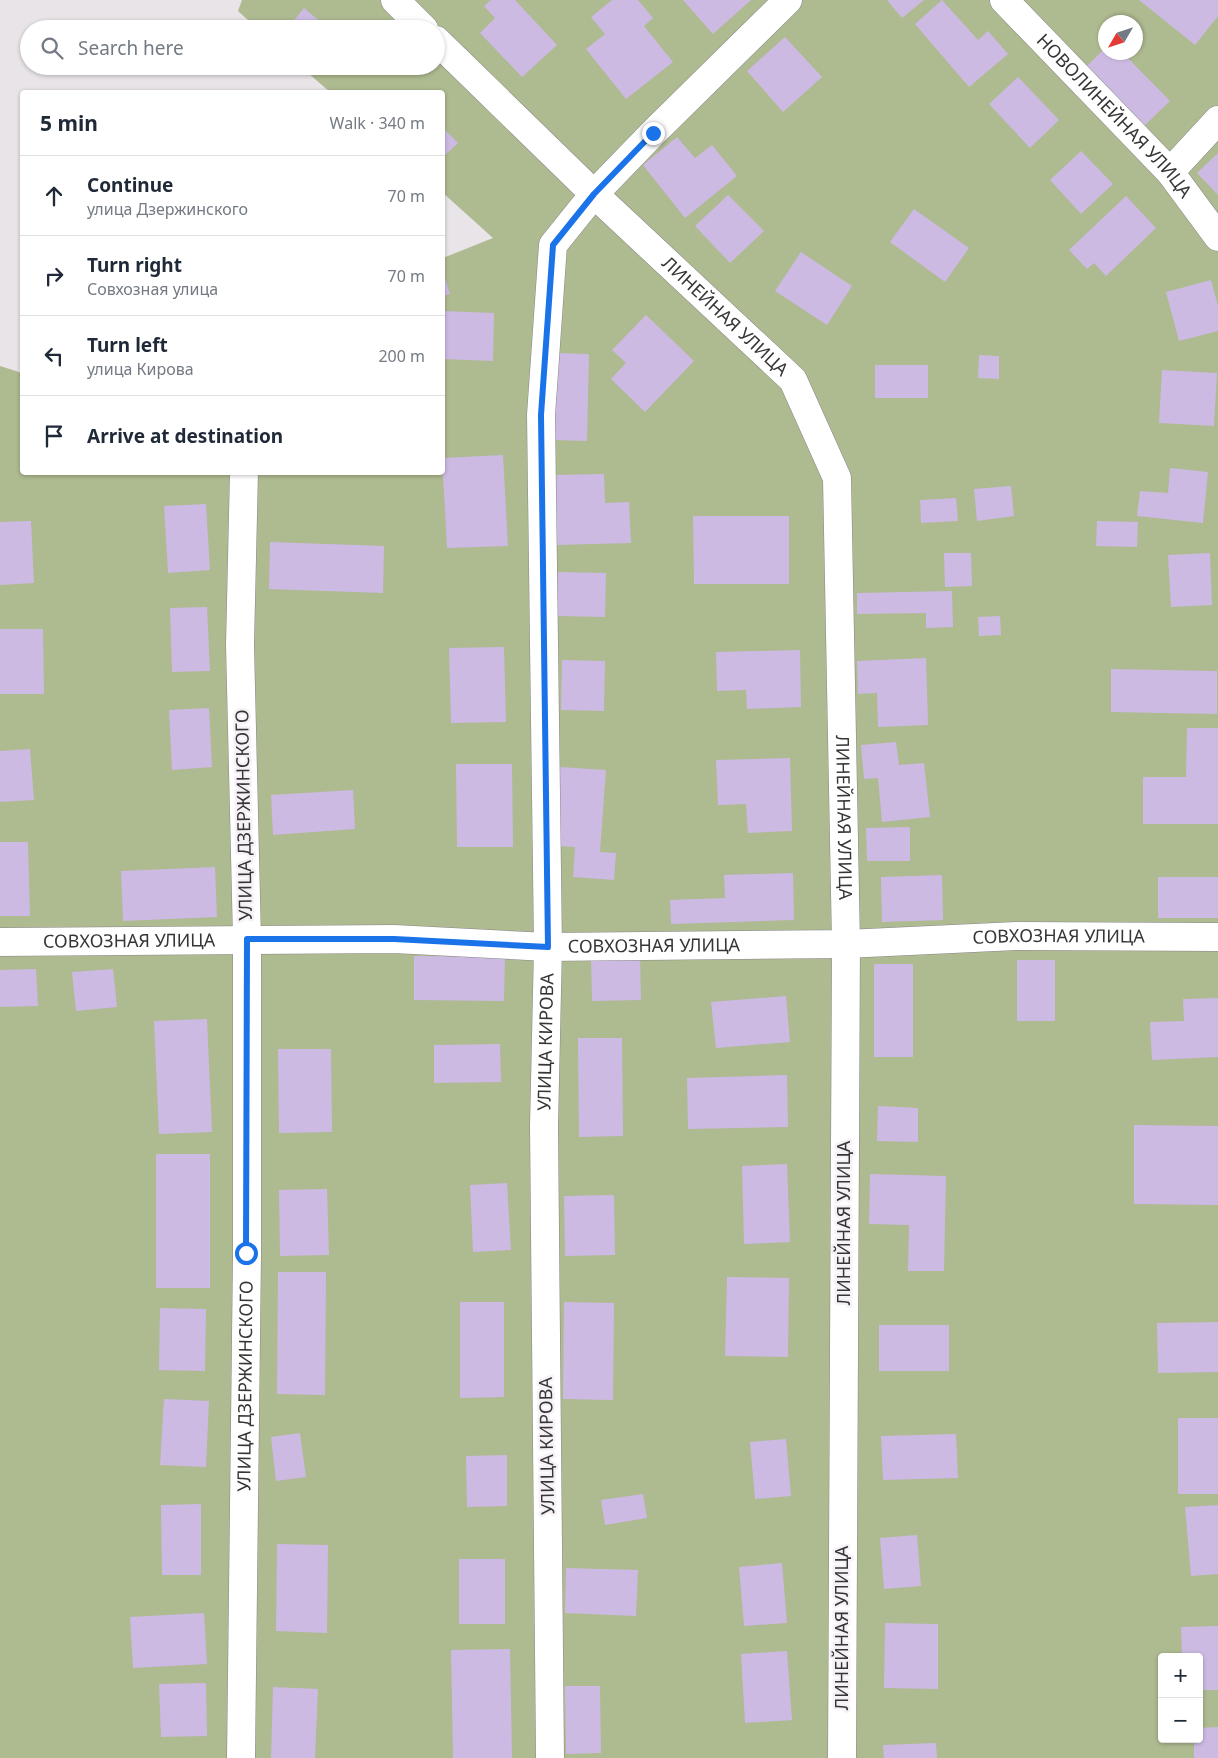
<!DOCTYPE html>
<meta charset="utf-8">
<style>
body{margin:0;font-family:"Noto Sans",sans-serif;background:#f6f6f7;color:#1f2937}
.controls{position:absolute;right:15px;bottom:15px;display:grid;overflow:hidden;border-radius:5px;box-shadow:0 1px 4px #0004}
.controls button{width:45px;height:45px;display:grid;place-items:center;padding:0;border:0;border-bottom:1px solid #e0e1e3;background:#fff;color:#1f2937;font:25px sans-serif}
.compass{position:absolute;left:1098px;top:15px;width:45px;height:45px;border-radius:50%;background:#fff;box-shadow:0 1px 4px #0004;rotate:231deg}
.stop{position:absolute;width:15px;height:15px;margin:-11px;border:4px solid #1a73e8;border-radius:50%;background:#fff}
.stop.end{background:#1a73e8;border-color:#fff;box-shadow:0 1px 5px #0008}
.list{margin:0;padding:0;list-style:none}
h2{display:flex;justify-content:space-between;align-items:center;height:65px;margin:0;padding:0 20px;font-size:21px}
h2 small{font-size:16px;font-weight:400;color:#747a83}
.list li{display:grid;grid-template-columns:32px 1fr auto;gap:15px;align-items:center;box-sizing:border-box;height:80px;padding:0 20px;border-top:1px solid #e0e1e3}
.list b{display:block;font-size:19px;white-space:nowrap}
.list p{margin:0;font-size:16px;white-space:nowrap;color:#747a83}
.list em{font-size:16px;font-style:normal;color:#747a83}
.icon{flex:none;width:28px;height:28px;fill:none;stroke:currentColor;stroke-width:2;stroke-linecap:round;stroke-linejoin:round}
.map{position:relative;flex:none;width:1218px;height:1758px;overflow:hidden}
.search{position:absolute;background:#fff;box-shadow:0 1px 4px #0004;left:20px;top:20px;width:425px;height:55px;display:flex;align-items:center;gap:12px;box-sizing:border-box;padding:0 18px;border-radius:28px;color:#747a83;font-size:19px}
.panel{position:absolute;background:#fff;box-shadow:0 1px 4px #0004;left:20px;top:90px;width:425px;height:385px;border-radius:5px}
.map>svg:first-child{display:block}
.green{fill:#aeba90;fill-rule:evenodd}
.building{fill:#ccbae3}
.lines{fill:none;stroke-linecap:round;stroke-linejoin:round}
.minor-casing{stroke:#898589;stroke-width:29}
.minor{stroke:#fff;stroke-width:28}
.route{stroke:#1a73e8;stroke-width:6}
.labels{text-anchor:middle;stroke-width:5;stroke-linejoin:round;paint-order:stroke}
.street-label{font-size:18px;fill:#373637;stroke:#f6f1f6}
</style>
<div class="map">
<svg width="1218" height="1758" viewBox="0 0 1218 1758">
<rect width="100%" height="100%" fill="#e8e4e8"/>
<!-- green -->
<path class="green" d="M242,0H1218V1758H0V366L22,373V472H442L443,258L493,238L443,193L442,92H330L300,66H436V29H258L238,11ZM1106,22H1136V52H1106ZM1162,1657H1199V1739H1162Z"/>
<!-- building -->
<g class="building">
<path d="M491,0H515L557,45L522,77L480,33L495,18L484,6Z"/>
<path d="M612,0H638L653,18L644,26L673,62L626,99L586,49L605,34L591,17Z"/>
<path d="M683,0H751L713,34Z"/>
<path d="M887,0H924L902,18Z"/>
<path d="M942,0L978,40L988,31L1008,54L969,87L915,24Z"/>
<path d="M1139,0H1218V16L1195,45Z"/>
<path d="M304,8L329,29H287Z"/>
<path d="M785,37L822,77L783,112L747,71Z"/>
<path d="M1106,47V52H1122L1170,101L1143,127L1085,68Z"/>
<path d="M1018,77L1059,120L1030,148L989,104Z"/>
<path d="M442,127L458,143L442,158Z"/>
<path d="M677,137L695,158L712,145L737,176L685,218L643,165Z"/>
<path d="M1081,151L1113,184L1081,214L1050,180Z"/>
<path d="M1218,153V195L1197,173Z"/>
<path d="M728,195L764,231L730,263L695,226Z"/>
<path d="M1126,196L1156,228L1106,276L1094,263L1087,269L1069,250Z"/>
<path d="M914,209L969,248L945,282L890,242Z"/>
<path d="M801,252L852,286L827,325L775,291Z"/>
<path d="M442,268L450,294L442,296Z"/>
<path d="M1211,280L1218,306V331L1179,341L1166,292Z"/>
<path d="M442,311L494,313L493,361L442,359Z"/>
<path d="M646,315L694,361L645,412L611,379L626,363L612,350Z"/>
<path d="M556,353L589,354L587,441L554,440Z"/>
<path d="M979,355L999,356V379L978,378Z"/>
<rect x="875" y="365" width="53" height="33"/>
<path d="M1162,370L1217,373L1214,426L1159,423Z"/>
<path d="M503,455L508,546L447,548L442,458Z"/>
<path d="M1170,468L1208,472L1203,523L1137,516L1140,491L1168,493Z"/>
<path d="M604,474L605,503L629,502L631,543L556,545L554,475Z"/>
<path d="M1011,486L1014,516L977,521L974,489Z"/>
<path d="M956,498L958,521L921,523L920,500Z"/>
<path d="M206,504L210,570L168,573L164,506Z"/>
<path d="M693,516H789V584H694Z"/>
<path d="M31,521L34,583L0,585V522Z"/>
<path d="M1097,521L1138,522L1137,547L1096,546Z"/>
<path d="M270,542L384,546L383,593L269,589Z"/>
<path d="M944,553H971L972,586L945,587Z"/>
<path d="M1210,553L1212,605L1171,607L1168,555Z"/>
<path d="M558,572L606,573L605,617L558,616Z"/>
<path d="M952,591L953,627L926,628V613L857,614V593Z"/>
<path d="M207,607L210,671L172,672L170,608Z"/>
<path d="M1000,616L1001,635L979,636L978,617Z"/>
<path d="M0,629H43L44,694H0Z"/>
<path d="M504,647L506,722L451,723L449,648Z"/>
<path d="M800,650L801,707L747,709L746,690L717,691L716,652Z"/>
<path d="M926,658L928,725L878,727L877,693L858,694L857,661Z"/>
<path d="M562,660L605,661L604,711L561,710Z"/>
<path d="M1111,669L1217,671V714L1111,712Z"/>
<path d="M209,708L212,767L172,770L169,710Z"/>
<path d="M1187,728H1218V824H1143V777H1186Z"/>
<path d="M896,742L899,765L924,763L930,817L882,822L878,778L864,779L861,745Z"/>
<path d="M30,749L34,800L0,802V751Z"/>
<path d="M790,758L792,831L748,833L746,804L718,805L716,760Z"/>
<path d="M456,764H512L513,847H457Z"/>
<path d="M560,767L606,770L600,852L616,853L614,880L573,877L575,847L555,846Z"/>
<path d="M353,790L355,829L273,835L271,795Z"/>
<path d="M910,827V861H867L866,828Z"/>
<path d="M0,842H28L30,916H0Z"/>
<path d="M215,867L217,917L123,921L121,871Z"/>
<path d="M793,873L794,920L671,924L670,900L725,898L724,875Z"/>
<path d="M942,875L943,920L882,922L881,877Z"/>
<rect x="1158" y="877" width="60" height="41"/>
<path d="M414,956L505,957L504,1001L414,1000Z"/>
<path d="M640,957L641,1000L592,1001L591,958Z"/>
<rect x="1017" y="960" width="38" height="61"/>
<rect x="874" y="964" width="39" height="93"/>
<path d="M36,969L38,1006L0,1007V970Z"/>
<path d="M113,969L117,1007L76,1011L72,972Z"/>
<path d="M786,996L790,1042L716,1048L711,1002Z"/>
<path d="M1218,998V1057L1152,1060L1150,1022L1184,1021L1183,999Z"/>
<path d="M207,1019L212,1132L159,1134L154,1021Z"/>
<path d="M578,1038H622L623,1136L579,1137Z"/>
<path d="M500,1044L501,1082L434,1083V1045Z"/>
<path d="M278,1049H331L332,1132L279,1133Z"/>
<path d="M787,1075L788,1127L688,1129L687,1078Z"/>
<path d="M878,1106L918,1108V1142L877,1141Z"/>
<path d="M1134,1125L1218,1126V1205L1134,1204Z"/>
<rect x="156" y="1154" width="54" height="134"/>
<path d="M787,1164L790,1242L744,1244L742,1166Z"/>
<path d="M870,1174L946,1176L944,1271H908L909,1225L869,1224Z"/>
<path d="M507,1183L511,1250L473,1252L470,1185Z"/>
<path d="M327,1189L329,1255L280,1256L279,1190Z"/>
<path d="M614,1195L615,1255L565,1256L564,1196Z"/>
<path d="M278,1272H326L325,1395L277,1394Z"/>
<path d="M727,1277L789,1278L788,1357L725,1356Z"/>
<path d="M460,1302H504V1397L460,1398Z"/>
<path d="M564,1302L614,1303L613,1400L563,1399Z"/>
<path d="M160,1308L206,1309L205,1371L159,1370Z"/>
<path d="M1218,1322V1372L1158,1373L1157,1323Z"/>
<rect x="879" y="1325" width="70" height="46"/>
<path d="M164,1399L209,1401L206,1467L160,1465Z"/>
<rect x="1178" y="1418" width="40" height="76"/>
<path d="M300,1433L306,1477L276,1481L271,1437Z"/>
<path d="M956,1434L958,1478L883,1480L881,1436Z"/>
<path d="M786,1439L791,1496L755,1499L750,1442Z"/>
<path d="M507,1455V1506L467,1507L466,1456Z"/>
<path d="M643,1494L647,1518L605,1525L601,1500Z"/>
<path d="M201,1504V1575H162L161,1505Z"/>
<path d="M1218,1505V1574L1191,1576L1185,1507Z"/>
<path d="M917,1535L921,1586L884,1589L880,1538Z"/>
<path d="M277,1544L328,1545L327,1633L276,1631Z"/>
<rect x="459" y="1559" width="46" height="65"/>
<path d="M782,1563L787,1623L744,1626L739,1567Z"/>
<path d="M566,1568L638,1570L636,1616L565,1613Z"/>
<path d="M204,1613L207,1664L133,1668L130,1617Z"/>
<path d="M885,1623L938,1624V1689L884,1688Z"/>
<path d="M1218,1626V1690H1199V1657H1182L1181,1627Z"/>
<path d="M510,1649L512,1758H453L451,1650Z"/>
<path d="M787,1651L792,1720L745,1723L741,1654Z"/>
<path d="M206,1683L207,1736L161,1737L159,1684Z"/>
<path d="M565,1686H600L601,1753L566,1754Z"/>
<path d="M273,1687L318,1689L315,1758H271Z"/>
<path d="M1218,1727V1758H1194V1739H1199V1728Z"/>
<path d="M936,1743L937,1758H884L883,1745Z"/>
</g>
<g class="lines">
<defs>
<g id="minor">
<path d="M395,0L424,29"/>
<path id="s1" d="M1004,0L1170,172L1218,237"/>
<path id="s2" d="M436,40L594,194L793,380L837,478L846,944L842,1758"/>
<path d="M1170,172L1218,120"/>
<path id="s3" d="M0,942L394,939L548,947L846,944L1016,936L1218,937"/>
<path id="s4" d="M241,1758L247,1253V939L240,645L244,472"/>
<path id="s5" d="M550,1758L544,1126L548,947L541,415L553,245L594,194L653,133L788,0"/>
</g>
</defs>
<!-- minor casing -->
<use href="#minor" class="minor-casing"/>
<!-- minor -->
<use href="#minor" class="minor"/>
</g>
<g class="lines">
<!-- route -->
<path class="route" d="M246,1253L247,939H394L548,947L541,415L553,245L594,194L653,133"/>
</g>
<g class="labels">
<!-- street labels -->
<g class="street-label">
<text dy="6" stroke="none"><textPath href="#s1" startOffset="160">НОВОЛИНЕЙНАЯ УЛИЦА</textPath></text>
<text dy="6" stroke="none"><textPath href="#s2" startOffset="400">ЛИНЕЙНАЯ УЛИЦА</textPath></text>
<text transform="translate(244 815) rotate(-91)" y="6">УЛИЦА ДЗЕРЖИНСКОГО</text>
<text dy="6" stroke="none"><textPath href="#s2" startOffset="940">ЛИНЕЙНАЯ УЛИЦА</textPath></text>
<text dy="6" stroke="none"><textPath href="#s3" startOffset="1059">СОВХОЗНАЯ УЛИЦА</textPath></text>
<text dy="6" stroke="none"><textPath href="#s3" startOffset="129">СОВХОЗНАЯ УЛИЦА</textPath></text>
<text dy="6" stroke="none"><textPath href="#s3" startOffset="654">СОВХОЗНАЯ УЛИЦА</textPath></text>
<text dy="6" stroke="none"><textPath href="#s5" startOffset="716">УЛИЦА КИРОВА</textPath></text>
<text transform="translate(844 1223) rotate(-90)" y="6">ЛИНЕЙНАЯ УЛИЦА</text>
<text dy="6" stroke="none"><textPath href="#s4" startOffset="372">УЛИЦА ДЗЕРЖИНСКОГО</textPath></text>
<text transform="translate(547 1446) rotate(-91)" y="6">УЛИЦА КИРОВА</text>
<text transform="translate(842 1628) rotate(-90)" y="6">ЛИНЕЙНАЯ УЛИЦА</text>
</g>
</g>
</svg>
<div class="controls">
<button>+</button>
<button>−</button>
</div>
<svg class="compass" viewBox="-18 -18 36 36"><path d="M0-13l5 13h-10z" fill="#e53935"/><path d="M0 13l5-13h-10z" fill="#747a83"/></svg>
<div class="stop" style="left:246px;top:1253px"></div>
<div class="stop end" style="left:653px;top:133px"></div>
<div class="search"><svg class="icon" aria-label="search" viewBox="0 0 24 24"><circle cx="10" cy="10" r="6"/><path d="M15 15l6 6"/></svg>Search here</div>
<section class="panel">
<h2>5 min<small>Walk · 340 m</small></h2>
<ul class="list">
<li><svg class="icon" aria-label="ahead" viewBox="0 0 24 24"><path d="M12 20V5M6 11l6-6 6 6"/></svg><div><b>Continue</b><p>улица Дзержинского</p></div><em>70 m</em></li>
<li><svg class="icon" aria-label="right" viewBox="0 0 24 24"><path d="M7 20v-9h11M14 6l5 5-5 5"/></svg><div><b>Turn right</b><p>Совхозная улица</p></div><em>70 m</em></li>
<li><svg class="icon" aria-label="left" viewBox="0 0 24 24"><path d="M17 20v-9H6M10 6l-5 5 5 5"/></svg><div><b>Turn left</b><p>улица Кирова</p></div><em>200 m</em></li>
<li><svg class="icon" aria-label="arrive" viewBox="0 0 24 24"><path d="M6 21V4h12l-3 4 3 4H6"/></svg><div><b>Arrive at destination</b></div></li>
</ul>
</section>
</div>
